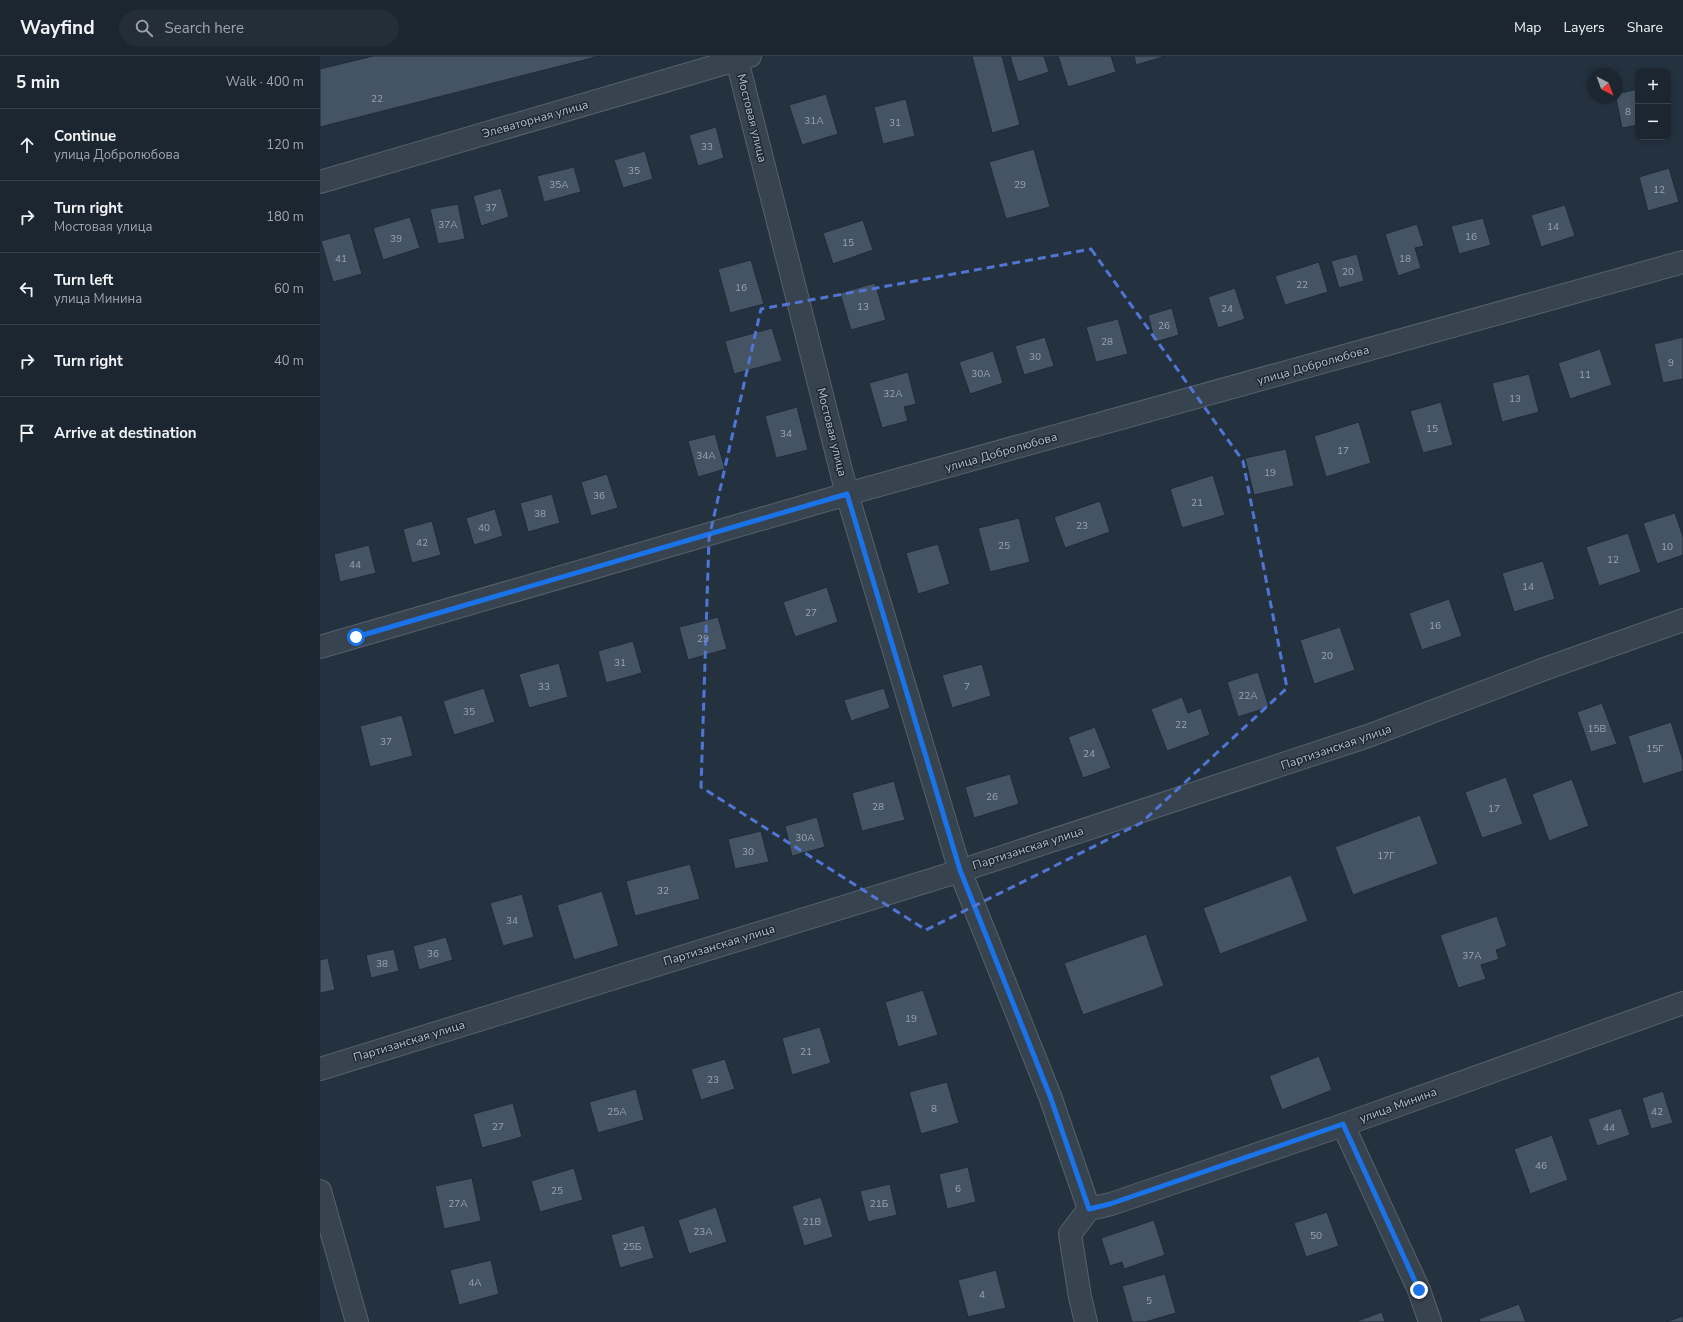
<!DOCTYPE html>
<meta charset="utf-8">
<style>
body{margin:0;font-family:"Nunito Sans",sans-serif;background:#242e38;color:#f1f3f6}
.controls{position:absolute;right:12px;top:12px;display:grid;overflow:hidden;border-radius:8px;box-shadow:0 2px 6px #0003}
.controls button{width:36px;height:36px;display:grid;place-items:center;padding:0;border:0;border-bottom:1px solid #39434c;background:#1b2630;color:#f1f3f6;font:20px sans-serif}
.compass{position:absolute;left:1267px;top:12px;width:36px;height:36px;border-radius:50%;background:#1b2630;box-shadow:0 2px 6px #0003;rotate:139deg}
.stop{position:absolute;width:12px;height:12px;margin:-9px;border:3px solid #1a73e8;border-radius:50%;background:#fff}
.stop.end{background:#1a73e8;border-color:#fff;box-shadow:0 1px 4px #0008}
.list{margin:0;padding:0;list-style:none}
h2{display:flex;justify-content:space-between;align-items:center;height:52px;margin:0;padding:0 16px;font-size:17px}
h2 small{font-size:13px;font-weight:400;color:#a0a5ab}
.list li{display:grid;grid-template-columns:26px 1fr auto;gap:12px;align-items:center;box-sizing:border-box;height:72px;padding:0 16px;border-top:1px solid #39434c}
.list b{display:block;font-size:15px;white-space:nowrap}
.list p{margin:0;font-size:13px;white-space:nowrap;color:#a0a5ab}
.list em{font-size:13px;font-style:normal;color:#a0a5ab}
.icon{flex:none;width:22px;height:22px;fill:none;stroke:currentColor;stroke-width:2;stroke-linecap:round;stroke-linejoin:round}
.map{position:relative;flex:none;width:1363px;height:1266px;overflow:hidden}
header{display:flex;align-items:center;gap:24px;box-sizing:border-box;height:56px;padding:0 20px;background:#1b2630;border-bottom:1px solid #39434c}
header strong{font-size:19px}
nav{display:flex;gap:22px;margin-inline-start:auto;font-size:14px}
.search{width:280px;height:36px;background:#242e38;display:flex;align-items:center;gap:10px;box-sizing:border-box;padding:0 14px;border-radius:22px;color:#a0a5ab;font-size:15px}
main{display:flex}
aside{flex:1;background:#1b2630}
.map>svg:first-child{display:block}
.building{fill:#445464;stroke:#1f2a37}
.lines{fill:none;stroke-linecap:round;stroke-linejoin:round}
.minor-casing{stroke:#56616e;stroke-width:24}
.minor{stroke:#384350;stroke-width:22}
.route{stroke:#1a73e8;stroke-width:5}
.marked{fill:none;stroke:#5275d3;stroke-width:3;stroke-dasharray:8 5;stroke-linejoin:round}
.labels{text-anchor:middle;stroke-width:3;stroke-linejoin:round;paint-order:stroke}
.number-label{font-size:10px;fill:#98a4b1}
.street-label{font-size:12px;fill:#b4becb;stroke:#1d2835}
</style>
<header>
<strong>Wayfind</strong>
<div class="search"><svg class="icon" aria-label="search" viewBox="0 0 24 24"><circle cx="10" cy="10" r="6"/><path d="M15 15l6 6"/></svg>Search here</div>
<nav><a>Map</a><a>Layers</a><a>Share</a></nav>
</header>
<main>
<aside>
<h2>5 min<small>Walk · 400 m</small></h2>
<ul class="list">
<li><svg class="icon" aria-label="ahead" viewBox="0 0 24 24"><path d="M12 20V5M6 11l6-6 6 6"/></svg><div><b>Continue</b><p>улица Добролюбова</p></div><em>120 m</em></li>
<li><svg class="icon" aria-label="right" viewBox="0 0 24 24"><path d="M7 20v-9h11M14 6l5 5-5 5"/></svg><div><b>Turn right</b><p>Мостовая улица</p></div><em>180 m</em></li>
<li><svg class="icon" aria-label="left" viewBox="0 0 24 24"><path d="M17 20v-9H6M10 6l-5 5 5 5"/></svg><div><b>Turn left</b><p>улица Минина</p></div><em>60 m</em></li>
<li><svg class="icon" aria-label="right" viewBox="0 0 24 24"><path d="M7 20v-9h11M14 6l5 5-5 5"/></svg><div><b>Turn right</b></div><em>40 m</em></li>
<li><svg class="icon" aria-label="arrive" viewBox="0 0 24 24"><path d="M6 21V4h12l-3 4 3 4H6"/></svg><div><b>Arrive at destination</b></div></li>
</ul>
</aside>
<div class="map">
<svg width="1363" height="1266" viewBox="0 0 1363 1266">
<rect width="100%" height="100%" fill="#243240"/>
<!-- building -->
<g class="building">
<path d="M53,0H280L0,71V13Z"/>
<path d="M652,0H682L700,69L672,77Z"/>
<path d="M690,0H724L729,16L698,26Z"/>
<path d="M738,0H791L796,16L748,31Z"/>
<path d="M814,0H846L816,9Z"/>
<path d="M1318,33V69L1302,72L1296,42H1297V38Z"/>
<path d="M506,38L518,78L482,89L469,49Z"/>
<path d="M586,43L595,80L563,88L554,51Z"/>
<path d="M396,71L404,102L378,110L369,79Z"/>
<path d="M714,93L730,151L686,163L669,106Z"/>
<path d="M325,95L333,123L303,132L294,104Z"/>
<path d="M254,111L261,136L224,146L217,120Z"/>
<path d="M1349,112L1359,146L1328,155L1319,121Z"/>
<path d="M181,132L189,161L161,170L153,140Z"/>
<path d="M138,148L145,183L118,188L110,153Z"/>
<path d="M1245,149L1255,180L1221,191L1211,159Z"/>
<path d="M90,161L100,192L63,204L53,172Z"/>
<path d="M1163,162L1171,189L1139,198L1131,170Z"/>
<path d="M543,164L553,194L513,208L503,177Z"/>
<path d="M1097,168L1104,190L1095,192L1101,212L1078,220L1065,178Z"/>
<path d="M30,177L42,218L13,226L1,185Z"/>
<path d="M1037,198L1044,225L1019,232L1011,205Z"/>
<path d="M431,204L444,248L410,257L398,213Z"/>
<path d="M999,206L1008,236L965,249L955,220Z"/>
<path d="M555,227L566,264L531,274L520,237Z"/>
<path d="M915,232L925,263L898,272L888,241Z"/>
<path d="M852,252L859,279L835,286L828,259Z"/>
<path d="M798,263L808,298L776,306L766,271Z"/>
<path d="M452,272L462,305L414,318L405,285Z"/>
<path d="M725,281L734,310L704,319L695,290Z"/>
<path d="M1363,281V323L1343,327L1334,288Z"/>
<path d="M1280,293L1292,329L1250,343L1238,307Z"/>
<path d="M673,295L683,327L650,338L639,306Z"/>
<path d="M588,316L596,348L584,351L588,365L562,372L549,327Z"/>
<path d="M1209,318L1219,356L1182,366L1172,327Z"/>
<path d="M1121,346L1133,389L1103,397L1090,355Z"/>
<path d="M477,351L488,394L456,402L445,360Z"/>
<path d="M1039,366L1051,407L1006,421L994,380Z"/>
<path d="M395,378L405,413L378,421L368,385Z"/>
<path d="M966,393L974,430L934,439L925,402Z"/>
<path d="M287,418L298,452L271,460L261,426Z"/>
<path d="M893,419L905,459L862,472L850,433Z"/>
<path d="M232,438L240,467L208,476L200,447Z"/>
<path d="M780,445L790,476L745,492L734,461Z"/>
<path d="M175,453L183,480L154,489L146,462Z"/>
<path d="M1355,457L1363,481V499L1337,508L1323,467Z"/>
<path d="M699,462L710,506L670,516L658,472Z"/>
<path d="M112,465L121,499L92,507L83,473Z"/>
<path d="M1308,477L1321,516L1279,530L1266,491Z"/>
<path d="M618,488L630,528L598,538L586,497Z"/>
<path d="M49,489L56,517L20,526L14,498Z"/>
<path d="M1223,505L1235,543L1194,556L1182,517Z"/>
<path d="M507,531L518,566L475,581L463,546Z"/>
<path d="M1129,543L1142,580L1102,594L1089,557Z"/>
<path d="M398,561L407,593L368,604L359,571Z"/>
<path d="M1020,571L1035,614L994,628L980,584Z"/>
<path d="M313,585L322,617L286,627L278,595Z"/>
<path d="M239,607L248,641L209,652L199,618Z"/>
<path d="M662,608L671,640L632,652L622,619Z"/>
<path d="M938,616L949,651L918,661L907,626Z"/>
<path d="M164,632L175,666L134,679L123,645Z"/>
<path d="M564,632L570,652L531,665L524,644Z"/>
<path d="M862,641L868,657L881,652L890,679L847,695L831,653Z"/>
<path d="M1282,647L1297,688L1271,696L1257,656Z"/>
<path d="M82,659L93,700L50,711L40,670Z"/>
<path d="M1351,666L1363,704V715L1323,728L1308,680Z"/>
<path d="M775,671L791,712L763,722L748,681Z"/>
<path d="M690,718L699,748L654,762L645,731Z"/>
<path d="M1186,721L1203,768L1162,782L1145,736Z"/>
<path d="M1252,723L1269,770L1229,785L1212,738Z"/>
<path d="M574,725L585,764L542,775L532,737Z"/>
<path d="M1100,759L1118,808L1033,839L1015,791Z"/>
<path d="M497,761L505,791L472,800L465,770Z"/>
<path d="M441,775L449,806L415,813L408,783Z"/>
<path d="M370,808L380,843L315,860L306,825Z"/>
<path d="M971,819L988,865L900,898L883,852Z"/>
<path d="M282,835L299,890L254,904L237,849Z"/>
<path d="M202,838L214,881L183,890L170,847Z"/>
<path d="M1177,860L1187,890L1176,894L1179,903L1161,909L1166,923L1138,932L1120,879Z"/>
<path d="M826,878L844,930L763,959L744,907Z"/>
<path d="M126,881L133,904L99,914L93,890Z"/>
<path d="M74,893L79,915L51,922L46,899Z"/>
<path d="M8,902L15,934L0,937V904Z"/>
<path d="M603,934L618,979L578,991L565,946Z"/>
<path d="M500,971L511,1007L472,1019L462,982Z"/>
<path d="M999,1000L1012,1034L962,1054L949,1020Z"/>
<path d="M405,1003L415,1033L381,1044L371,1013Z"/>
<path d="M627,1026L639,1067L601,1078L589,1036Z"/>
<path d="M316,1033L324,1064L278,1077L269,1046Z"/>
<path d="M1343,1035L1353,1067L1331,1073L1322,1042Z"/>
<path d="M193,1047L202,1081L162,1092L153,1058Z"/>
<path d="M1301,1052L1310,1079L1277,1090L1268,1063Z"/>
<path d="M1232,1079L1248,1124L1210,1138L1194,1093Z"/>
<path d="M648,1111L656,1146L627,1153L619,1118Z"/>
<path d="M254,1112L263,1144L220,1156L211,1125Z"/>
<path d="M152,1122L161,1165L124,1173L115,1130Z"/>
<path d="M570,1128L577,1159L548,1166L540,1135Z"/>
<path d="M501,1141L513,1181L484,1190L472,1150Z"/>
<path d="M396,1151L407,1186L369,1198L358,1164Z"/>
<path d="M1007,1156L1019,1190L986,1201L974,1167Z"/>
<path d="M834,1164L845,1199L804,1213L802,1206L790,1210L781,1182Z"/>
<path d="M324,1169L334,1202L300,1212L291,1179Z"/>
<path d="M171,1204L179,1238L139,1249L130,1214Z"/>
<path d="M676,1214L686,1252L648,1261L638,1224Z"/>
<path d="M845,1218L856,1257L825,1266H812L802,1230Z"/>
<path d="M1199,1248L1206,1266H1160L1159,1263Z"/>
<path d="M1062,1256L1065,1266H1035Z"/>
<path d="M1363,1260V1266H1346Z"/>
</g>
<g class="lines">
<defs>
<g id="minor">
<path d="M416,0L527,438L640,815L730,1040L769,1153"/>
<path d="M0,126L430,0"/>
<path d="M0,591L527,438L1363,206"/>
<path d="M0,1013L640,815L1048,680L1227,612L1363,564"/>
<path d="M1023,1069L1099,1234L1110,1266"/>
<path d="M0,1135L37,1266"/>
<path d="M769,1153L791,1148L1023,1069L1363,947"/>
<path d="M766,1266L760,1241L750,1178L769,1153"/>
</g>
</defs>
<!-- minor casing -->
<use href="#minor" class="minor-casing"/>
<!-- minor -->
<use href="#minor" class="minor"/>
</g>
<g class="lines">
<!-- route -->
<path class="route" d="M36,581L527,438L640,814L730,1040L769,1153L790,1148L1023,1068L1099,1234"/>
</g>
<!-- marked area -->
<path class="marked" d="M771,193L923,405L967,632L821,767L606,874L381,731L389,482L441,253Z"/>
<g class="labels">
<!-- number labels -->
<g class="number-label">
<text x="57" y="46">22</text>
<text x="1308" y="59">8</text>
<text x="494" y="68">31А</text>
<text x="575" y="70">31</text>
<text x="387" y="94">33</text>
<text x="314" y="118">35</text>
<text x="239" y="132">35А</text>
<text x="700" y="132">29</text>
<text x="1339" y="137">12</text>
<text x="171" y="155">37</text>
<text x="128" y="172">37А</text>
<text x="1233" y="174">14</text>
<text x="1151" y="184">16</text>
<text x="76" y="186">39</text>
<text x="528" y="190">15</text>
<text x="21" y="206">41</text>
<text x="1085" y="206">18</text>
<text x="1028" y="219">20</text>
<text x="982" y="232">22</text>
<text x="421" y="235">16</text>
<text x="543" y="254">13</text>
<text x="907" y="256">24</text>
<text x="844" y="273">26</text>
<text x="787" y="289">28</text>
<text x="715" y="304">30</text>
<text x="1351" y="310">9</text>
<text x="661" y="321">30А</text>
<text x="1265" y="322">11</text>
<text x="573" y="341">32А</text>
<text x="1195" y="346">13</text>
<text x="1112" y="376">15</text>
<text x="466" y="381">34</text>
<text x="1023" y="398">17</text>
<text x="386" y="403">34А</text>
<text x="950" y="420">19</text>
<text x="279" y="443">36</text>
<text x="877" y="450">21</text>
<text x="220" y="461">38</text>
<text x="762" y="473">23</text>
<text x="164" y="475">40</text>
<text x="102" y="490">42</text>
<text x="684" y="493">25</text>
<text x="1347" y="494">10</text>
<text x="1293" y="507">12</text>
<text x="35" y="512">44</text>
<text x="1208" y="534">14</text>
<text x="491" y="560">27</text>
<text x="1115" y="573">16</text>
<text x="383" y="586">29</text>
<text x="1007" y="603">20</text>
<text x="300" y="610">31</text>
<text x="224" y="634">33</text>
<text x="647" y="634">7</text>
<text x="928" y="643">22А</text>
<text x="149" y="659">35</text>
<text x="861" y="672">22</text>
<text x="1277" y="676">15В</text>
<text x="66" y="689">37</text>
<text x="1335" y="696">15Г</text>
<text x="769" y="701">24</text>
<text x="672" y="744">26</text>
<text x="558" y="754">28</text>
<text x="1174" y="756">17</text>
<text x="485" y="785">30А</text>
<text x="428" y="799">30</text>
<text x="1066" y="803">17Г</text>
<text x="343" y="838">32</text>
<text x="192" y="868">34</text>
<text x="113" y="901">36</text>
<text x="1152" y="903">37А</text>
<text x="62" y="911">38</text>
<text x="591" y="966">19</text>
<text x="486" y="999">21</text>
<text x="393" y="1027">23</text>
<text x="614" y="1056">8</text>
<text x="297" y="1059">25А</text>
<text x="1337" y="1059">42</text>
<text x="178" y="1074">27</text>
<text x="1289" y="1075">44</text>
<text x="1221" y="1113">46</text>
<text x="638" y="1136">6</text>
<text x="237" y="1138">25</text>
<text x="138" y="1151">27А</text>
<text x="559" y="1151">21Б</text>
<text x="492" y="1169">21В</text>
<text x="383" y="1179">23А</text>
<text x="996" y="1183">50</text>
<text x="312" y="1194">25Б</text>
<text x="155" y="1230">4А</text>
<text x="662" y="1242">4</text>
<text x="829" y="1248">5</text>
</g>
<!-- street labels -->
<g class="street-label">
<text transform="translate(432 62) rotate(76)" y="4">Мостовая улица</text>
<text transform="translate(215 63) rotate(-16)" y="4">Элеваторная улица</text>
<text transform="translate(993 309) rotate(-16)" y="4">улица Добролюбова</text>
<text transform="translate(512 376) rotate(76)" y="4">Мостовая улица</text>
<text transform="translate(681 396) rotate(-16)" y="4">улица Добролюбова</text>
<text transform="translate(1016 691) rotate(-19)" y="4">Партизанская улица</text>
<text transform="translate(708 792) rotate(-18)" y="4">Партизанская улица</text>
<text transform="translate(399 889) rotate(-17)" y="4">Партизанская улица</text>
<text transform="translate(89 985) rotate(-17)" y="4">Партизанская улица</text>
<text transform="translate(1078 1049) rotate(-20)" y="4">улица Минина</text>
</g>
</g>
</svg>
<div class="controls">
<button>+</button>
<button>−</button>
</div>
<svg class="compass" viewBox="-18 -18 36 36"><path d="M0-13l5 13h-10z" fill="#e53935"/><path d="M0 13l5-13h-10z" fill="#a0a5ab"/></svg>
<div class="stop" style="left:36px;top:581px"></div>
<div class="stop end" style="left:1099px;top:1234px"></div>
</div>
</main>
